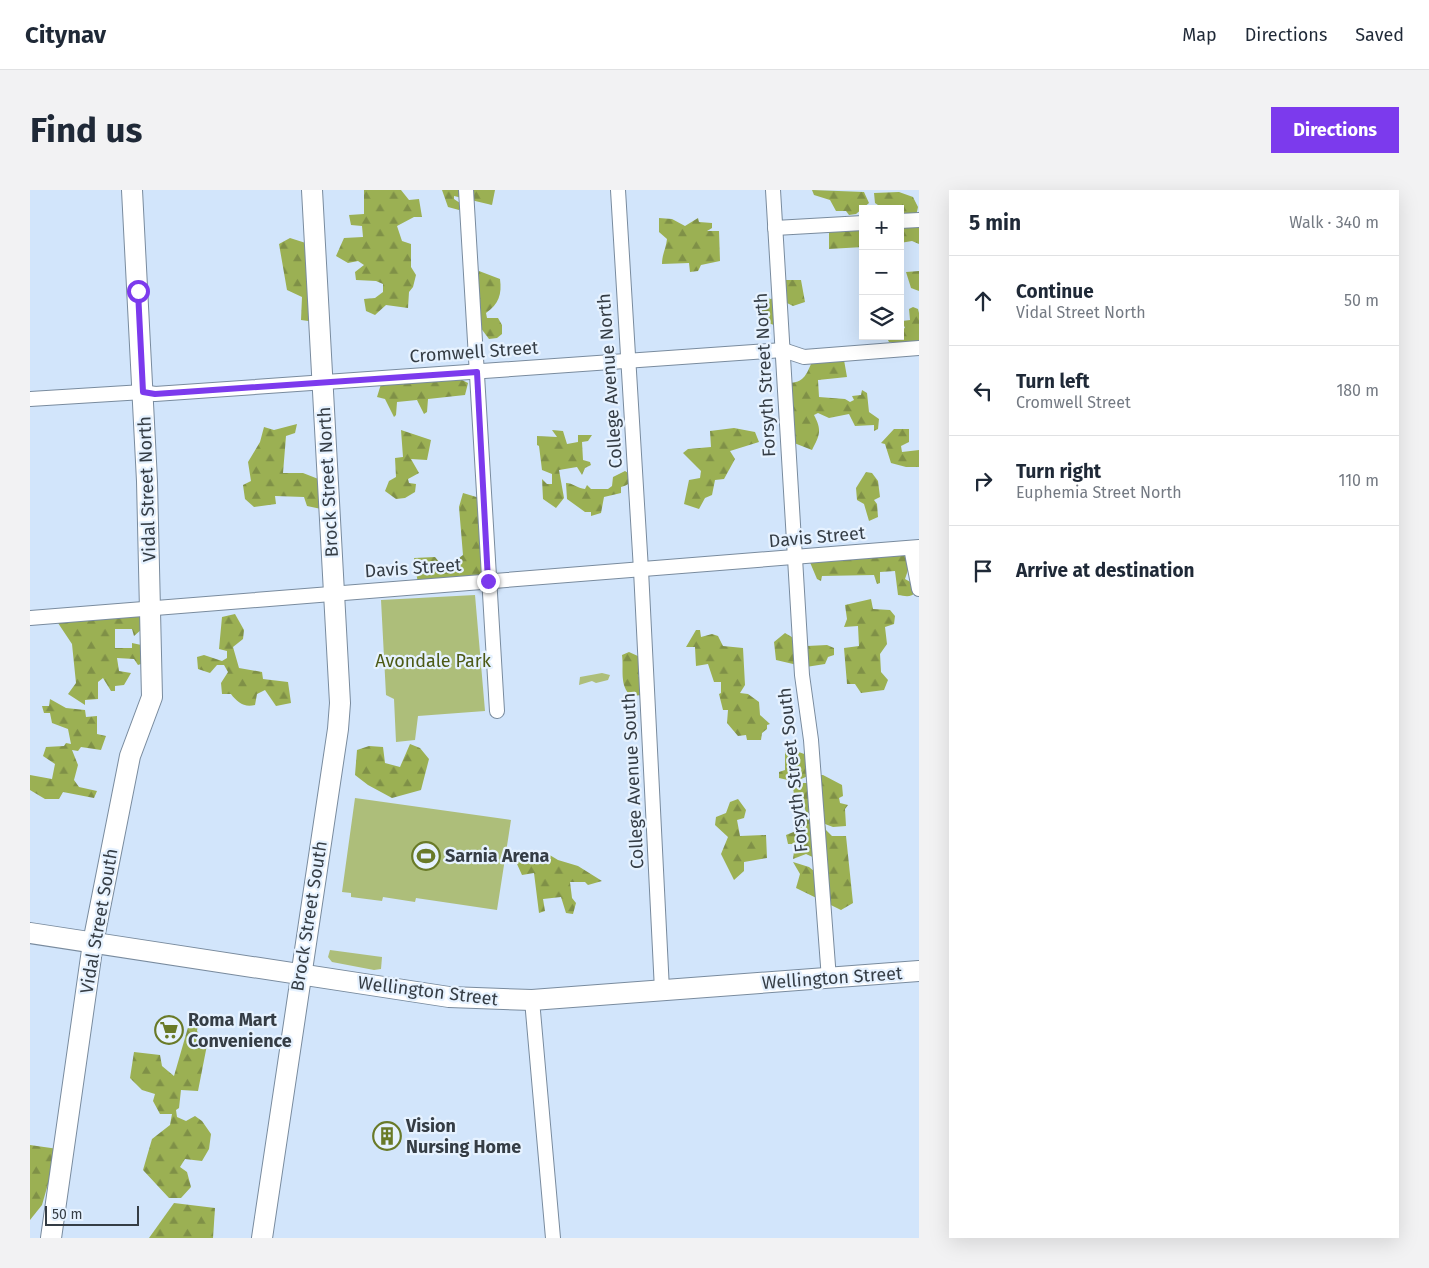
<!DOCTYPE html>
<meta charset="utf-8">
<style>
body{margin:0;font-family:"Fira Sans",sans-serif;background:#f2f2f3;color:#1f2937}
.controls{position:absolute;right:15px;top:15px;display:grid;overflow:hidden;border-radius:0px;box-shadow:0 5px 20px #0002}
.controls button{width:45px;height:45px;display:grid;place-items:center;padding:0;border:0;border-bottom:1px solid #e0e1e3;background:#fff;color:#1f2937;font:25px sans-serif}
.scale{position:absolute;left:15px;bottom:12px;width:94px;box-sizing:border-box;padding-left:5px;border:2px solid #353d45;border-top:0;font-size:14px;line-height:18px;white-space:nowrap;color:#353d45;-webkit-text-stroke:4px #e6f2ff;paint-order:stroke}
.stop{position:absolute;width:15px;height:15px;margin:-11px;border:4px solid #7c3aed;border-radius:50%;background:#fff}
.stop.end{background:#7c3aed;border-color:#fff;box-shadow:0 1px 5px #0008}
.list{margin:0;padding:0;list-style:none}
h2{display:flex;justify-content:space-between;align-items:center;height:65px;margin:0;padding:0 20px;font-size:21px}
h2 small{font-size:16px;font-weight:400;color:#747a83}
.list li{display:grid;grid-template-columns:32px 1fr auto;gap:15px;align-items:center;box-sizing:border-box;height:90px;padding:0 20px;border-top:1px solid #e0e1e3}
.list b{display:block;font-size:19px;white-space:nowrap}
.list p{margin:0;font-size:16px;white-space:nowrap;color:#747a83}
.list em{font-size:16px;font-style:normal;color:#747a83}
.icon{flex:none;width:28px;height:28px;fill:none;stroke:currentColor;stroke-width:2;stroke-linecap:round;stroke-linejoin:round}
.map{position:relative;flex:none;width:889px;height:1048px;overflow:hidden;border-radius:0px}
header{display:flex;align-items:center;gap:30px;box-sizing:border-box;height:70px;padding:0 25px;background:#fff;border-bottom:1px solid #e0e1e3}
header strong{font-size:24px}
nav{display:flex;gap:28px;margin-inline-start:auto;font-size:18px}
.intro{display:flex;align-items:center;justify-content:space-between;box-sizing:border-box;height:120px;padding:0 30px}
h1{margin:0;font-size:35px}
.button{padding:12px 22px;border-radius:0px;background:#7c3aed;color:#fff;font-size:18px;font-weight:700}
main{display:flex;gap:30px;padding:0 30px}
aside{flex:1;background:#fff;border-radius:0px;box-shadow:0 5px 20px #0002}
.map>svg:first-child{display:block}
.green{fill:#adbe7a}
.forest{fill:url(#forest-firs)}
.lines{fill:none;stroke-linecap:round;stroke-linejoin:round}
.street-casing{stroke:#798b9e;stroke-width:16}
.secondary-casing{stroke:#798b9e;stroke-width:22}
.street{stroke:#fff;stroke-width:14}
.secondary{stroke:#fff;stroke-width:20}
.route{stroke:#7c3aed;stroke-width:6}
.labels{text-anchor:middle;stroke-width:4.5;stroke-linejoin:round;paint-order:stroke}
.street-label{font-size:18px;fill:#353d45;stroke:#e6f2ff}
.park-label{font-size:18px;fill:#4c5a16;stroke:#e6f2ff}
.poi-label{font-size:18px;font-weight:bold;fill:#353d45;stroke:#e6f2ff;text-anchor:start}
</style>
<header>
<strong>Citynav</strong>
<nav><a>Map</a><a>Directions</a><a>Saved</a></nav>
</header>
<div class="intro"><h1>Find us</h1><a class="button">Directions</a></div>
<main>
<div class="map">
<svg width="889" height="1048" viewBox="0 0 889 1048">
<defs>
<pattern id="forest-firs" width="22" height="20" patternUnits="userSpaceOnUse" patternTransform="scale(1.25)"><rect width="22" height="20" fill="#9bb053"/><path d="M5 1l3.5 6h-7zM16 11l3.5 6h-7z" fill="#7f9047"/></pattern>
</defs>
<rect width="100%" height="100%" fill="#d2e5fb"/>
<!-- green -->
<g class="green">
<path d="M445,405L455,521L388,526L385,550L366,552L364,509L356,505L351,410Z"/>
<path d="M572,483L580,485L578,490L566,493L562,491L549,495L550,487Z"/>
<path d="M325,608L481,630L467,720L386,708L385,712L353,707L352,711L321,707V703L312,702Z"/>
<path d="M300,760L352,767L351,779L344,780L302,772L298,767Z"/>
</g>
<!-- forest -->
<g class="forest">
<path d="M334,0H371L379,10L389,9L392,27H384L367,36L372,51L381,54V77L386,85L383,97L379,102L378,118L356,115L345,125L336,121L334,109L345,108L353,102V94L346,91L326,90L325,82L334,75L328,71L318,73L306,66L314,48L333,47L332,36L321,35L319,25L334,24Z"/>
<path d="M412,0H465L462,15L424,6V9L433,15L429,20L418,17Z"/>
<path d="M782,0L834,2L839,13L826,24L819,25L816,21H806L800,10L784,5Z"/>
<path d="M869,2L883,7L888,17L886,26H889V54L882,51L870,53V19H854L845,13L844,3Z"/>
<path d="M629,28L642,29L655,36L668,28L669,32L682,33V38L677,41H689L690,71L671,75L668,81L660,82L659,73L632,74C632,64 636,59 637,49L629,42Z"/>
<path d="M833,32V57L799,59V39Z"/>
<path d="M260,48L282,55L286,132L271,130L272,107L257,100L249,54Z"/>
<path d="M449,81L470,89C472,104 469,114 456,123L457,128H468L472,135V144L467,148L459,149L447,133Z"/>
<path d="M889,81V101L881,98L876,82Z"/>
<path d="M751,90H771L775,112L763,116L755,112L749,137L731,130L730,119L726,118V109L734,105L740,109L745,108Z"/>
<path d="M883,117L888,119L889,123V156L884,153L859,152L856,146H870V140L875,138L872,131L880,130L879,119Z"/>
<path d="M814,170L817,187L788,190L789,207L815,209L820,212L824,210L822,206L831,205L832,200L837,203L839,222L849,229L848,239L844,241V235L825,236L819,224L799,228L788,223L784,225C792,240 790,245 782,260L759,251L756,193C772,193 775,188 781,174Z"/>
<path d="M430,189L438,193L435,205L398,209L397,222L394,224L387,210L367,212L366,225L364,227L355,209L347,207L351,194Z"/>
<path d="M267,234L265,243L256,246L253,283H273L296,292V320L277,316L274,307L245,306L246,314L224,317L215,309L213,295L221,291L218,272L230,252L234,237L244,240Z"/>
<path d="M704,238L725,242L729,252L700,261L705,269L694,289L685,290L682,305L675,308L669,319L654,314L659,290L670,288L671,281L653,263L658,259L681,257L680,241Z"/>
<path d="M864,239H879V252L871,256L872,262L889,260V277H876L861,273L855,254L851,253Z"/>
<path d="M371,240L401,250L397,270L381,269L389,283L378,289L379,293L386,294L385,302L375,308L366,309L355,301L359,291L366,287L365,268L373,267Z"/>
<path d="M522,240L533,241L537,254L548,252V245H562L558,251L552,252L553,270L560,272L561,275L555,278L552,285L547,277L529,280L534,308L526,318L513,309L512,289L517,294H522V284L512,280L509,256L507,255V246L527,247Z"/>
<path d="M595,281L603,286C601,293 598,295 591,297V303L574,307L571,323L561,326V322H555L537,309L536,293C543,293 547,298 555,299L557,295L561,299H578L582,296L583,287Z"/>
<path d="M836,282L842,283L848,291L850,307L844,310L847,314L848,327L839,331L834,314L827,310L826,298Z"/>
<path d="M433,303L453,309V321L448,326L449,328H453L455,388L388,394L384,368L405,367L410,373L426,370L433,365L429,317Z"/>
<path d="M876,360L878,380L875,389L884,394L886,402C881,408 875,406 868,405L865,381L850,382V393L847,394L844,385L792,386L791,391L787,389L779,370Z"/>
<path d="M841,409L843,419L860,420L865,426L864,434L855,437L857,454L850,464L851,482L858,490L854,500L831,503L825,494H817L814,458L829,456L828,436L814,437L817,429L815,415Z"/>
<path d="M109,421L112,439L104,446L102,439H85V458H102V453L116,456L117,472L108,475L104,469L87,468L89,481L101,483L94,495L85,496V501H81L73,488L68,492V509L55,510V515L38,504L46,493L42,454L24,427Z"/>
<path d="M205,424L214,440L213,449L203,457L209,478L232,482L233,489L258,492L261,513L246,516L235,500L227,504L225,515C214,518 207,512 201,504H192L191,493L198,482L194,475H187L180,483L168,479L167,467L174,465L192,471L197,468V461L189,459L192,427Z"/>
<path d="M666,440H670L671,447L682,444L688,446L693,456L713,458L715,495L710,503L718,504L729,512L730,525L740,534L737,535V539L732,543L731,550H717L716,545L708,546L697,533L698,520H693L689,504L691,503V492H684L678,474L666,476L665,457H656Z"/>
<path d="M755,443L777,456L797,455L804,458V465L798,467L795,474L776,477L746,470L744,452Z"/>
<path d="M599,462L610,467L611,484L608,486L612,488V505L601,506C589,495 594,480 592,465Z"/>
<path d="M20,509L36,518L55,520L56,527L67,526V544L76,546L71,560L51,557L48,561L42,560L48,575L44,590L49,597L67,601L64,608L33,602L29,609H15L0,600V585L22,589L25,574L13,566L16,557L34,556L36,553L41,554L38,539L22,533L20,523H14L12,516H19Z"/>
<path d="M380,554L390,558L399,569L391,600L362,608L338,595L325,585L327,560L339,556L353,557L355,573L370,577Z"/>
<path d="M760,559L780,566L778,586L771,589V593H781L787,585H793L812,595L813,606L809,608L810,613L818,615L815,619L816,636L803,637L795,634L796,640L802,646H816L823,713L811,720L766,698L770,684L763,672L779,677L789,685V670L776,664L763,669L765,654H758L756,645L766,641L765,622L779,630L782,624L776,622L773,613L765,611L762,591L749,588V582L755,580V560Z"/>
<path d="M708,609L716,620L714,628L707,630L710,646L736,645L737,668L714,672V681L704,690L691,664L698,647L685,635L686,627L696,623L700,612Z"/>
<path d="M494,661H513L528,670L548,676L572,691L558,695L555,692H540L542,708L546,713L543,724L536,723L531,707L513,709L515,721L509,723L504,683L492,685L487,674Z"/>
<path d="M161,827L169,829L167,841L177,855L168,901L151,900L149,918L146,920L147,927L156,931L165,926L172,931L181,944L179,959L172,971L155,969L150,977L157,982L161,997L151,1008H139L113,980L122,949L140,935L142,924H130L123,911L125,904L112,900L100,888L104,862L130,865L132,876L144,886Z"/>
<path d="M0,955L28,959L12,1015L0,1030Z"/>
<path d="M144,1013L185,1018L183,1048H119Z"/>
</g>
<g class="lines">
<defs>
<g id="street">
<path d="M436,0L467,521"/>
<path d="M588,0L611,380L632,800"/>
<path d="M743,0L772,485L781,550L799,789"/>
<path d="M870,31L889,30"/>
<path d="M745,38L833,33"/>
<path d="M0,209L113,202L125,204L753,160L774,167L889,158"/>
<path d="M881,358L889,399"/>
<path d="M0,428L889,357"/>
<path d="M502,810L523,1048"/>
</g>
<g id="secondary">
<path d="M0,743L419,807L502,810L889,781"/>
<path d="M21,1048L63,753L100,566L122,507L117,291L102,0"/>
<path d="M232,1048L308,539L310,513L282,0"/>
</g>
</defs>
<!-- street casing -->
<use href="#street" class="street-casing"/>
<!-- secondary casing -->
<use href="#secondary" class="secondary-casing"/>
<!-- street -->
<use href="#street" class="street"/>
<!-- secondary -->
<use href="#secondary" class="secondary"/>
</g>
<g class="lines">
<!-- route -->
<path class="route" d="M108,101L113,202L125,204L447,182L458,391"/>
</g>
<!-- icons -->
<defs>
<symbol id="stadium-ring" viewBox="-11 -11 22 22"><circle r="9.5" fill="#e6f2ff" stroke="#697a28" stroke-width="1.5"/><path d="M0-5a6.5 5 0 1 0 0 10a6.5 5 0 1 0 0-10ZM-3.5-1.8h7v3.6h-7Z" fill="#697a28"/></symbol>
<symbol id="supermarket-ring" viewBox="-11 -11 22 22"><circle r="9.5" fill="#e6f2ff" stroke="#697a28" stroke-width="1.5"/><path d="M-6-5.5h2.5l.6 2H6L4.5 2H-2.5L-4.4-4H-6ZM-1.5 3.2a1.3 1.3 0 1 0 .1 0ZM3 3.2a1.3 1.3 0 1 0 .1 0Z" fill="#697a28"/></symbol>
<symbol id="building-ring" viewBox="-11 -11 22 22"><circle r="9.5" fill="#e6f2ff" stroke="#697a28" stroke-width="1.5"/><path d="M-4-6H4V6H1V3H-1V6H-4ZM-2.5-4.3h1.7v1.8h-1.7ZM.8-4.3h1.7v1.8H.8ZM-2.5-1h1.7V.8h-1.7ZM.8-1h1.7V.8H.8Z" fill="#697a28"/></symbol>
</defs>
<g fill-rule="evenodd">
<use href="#stadium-ring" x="380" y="650" width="32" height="32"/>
<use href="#supermarket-ring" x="123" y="824" width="32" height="32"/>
<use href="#building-ring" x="341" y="930" width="32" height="32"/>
</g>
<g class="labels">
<!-- street labels -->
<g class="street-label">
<text transform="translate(444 162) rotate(-4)" y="6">Cromwell Street</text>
<text transform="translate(735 185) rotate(-93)" y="6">Forsyth Street North</text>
<text transform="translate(580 191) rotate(-94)" y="6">College Avenue North</text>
<text transform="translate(298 292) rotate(-93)" y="6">Brock Street North</text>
<text transform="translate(117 299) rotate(-92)" y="6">Vidal Street North</text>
<text transform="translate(787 347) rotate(-5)" y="6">Davis Street</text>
<text transform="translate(383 378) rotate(-4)" y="6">Davis Street</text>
<text transform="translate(763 580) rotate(-96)" y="6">Forsyth Street South</text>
<text transform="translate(603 591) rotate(-93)" y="6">College Avenue South</text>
<text transform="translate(279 726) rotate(-81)" y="6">Brock Street South</text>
<text transform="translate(69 731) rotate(-80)" y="6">Vidal Street South</text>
<text transform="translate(802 788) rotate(-4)" y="6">Wellington Street</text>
<text transform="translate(398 801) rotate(7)" y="6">Wellington Street</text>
</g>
<!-- park labels -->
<g class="park-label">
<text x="403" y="477">Avondale Park</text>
</g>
<!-- poi labels -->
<g class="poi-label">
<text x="415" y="672">Sarnia Arena</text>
<text x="158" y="836">Roma Mart<tspan x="158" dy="21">Convenience</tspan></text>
<text x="376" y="942">Vision<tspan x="376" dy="21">Nursing Home</tspan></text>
</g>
</g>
</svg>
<div class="controls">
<button>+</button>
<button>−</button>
<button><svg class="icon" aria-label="layers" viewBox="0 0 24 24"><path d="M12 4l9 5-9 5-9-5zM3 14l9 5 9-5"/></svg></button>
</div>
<div class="scale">50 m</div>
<div class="stop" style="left:108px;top:101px"></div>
<div class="stop end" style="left:458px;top:391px"></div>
</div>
<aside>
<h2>5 min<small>Walk · 340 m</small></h2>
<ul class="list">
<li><svg class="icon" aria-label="ahead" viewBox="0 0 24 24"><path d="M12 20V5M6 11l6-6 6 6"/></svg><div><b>Continue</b><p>Vidal Street North</p></div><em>50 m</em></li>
<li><svg class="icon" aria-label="left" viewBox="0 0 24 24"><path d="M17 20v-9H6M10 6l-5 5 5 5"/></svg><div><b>Turn left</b><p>Cromwell Street</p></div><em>180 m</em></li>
<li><svg class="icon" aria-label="right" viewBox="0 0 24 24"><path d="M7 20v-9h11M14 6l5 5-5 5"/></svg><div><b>Turn right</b><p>Euphemia Street North</p></div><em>110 m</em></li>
<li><svg class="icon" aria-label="arrive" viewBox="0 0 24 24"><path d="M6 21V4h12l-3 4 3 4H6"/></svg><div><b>Arrive at destination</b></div></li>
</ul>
</aside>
</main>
